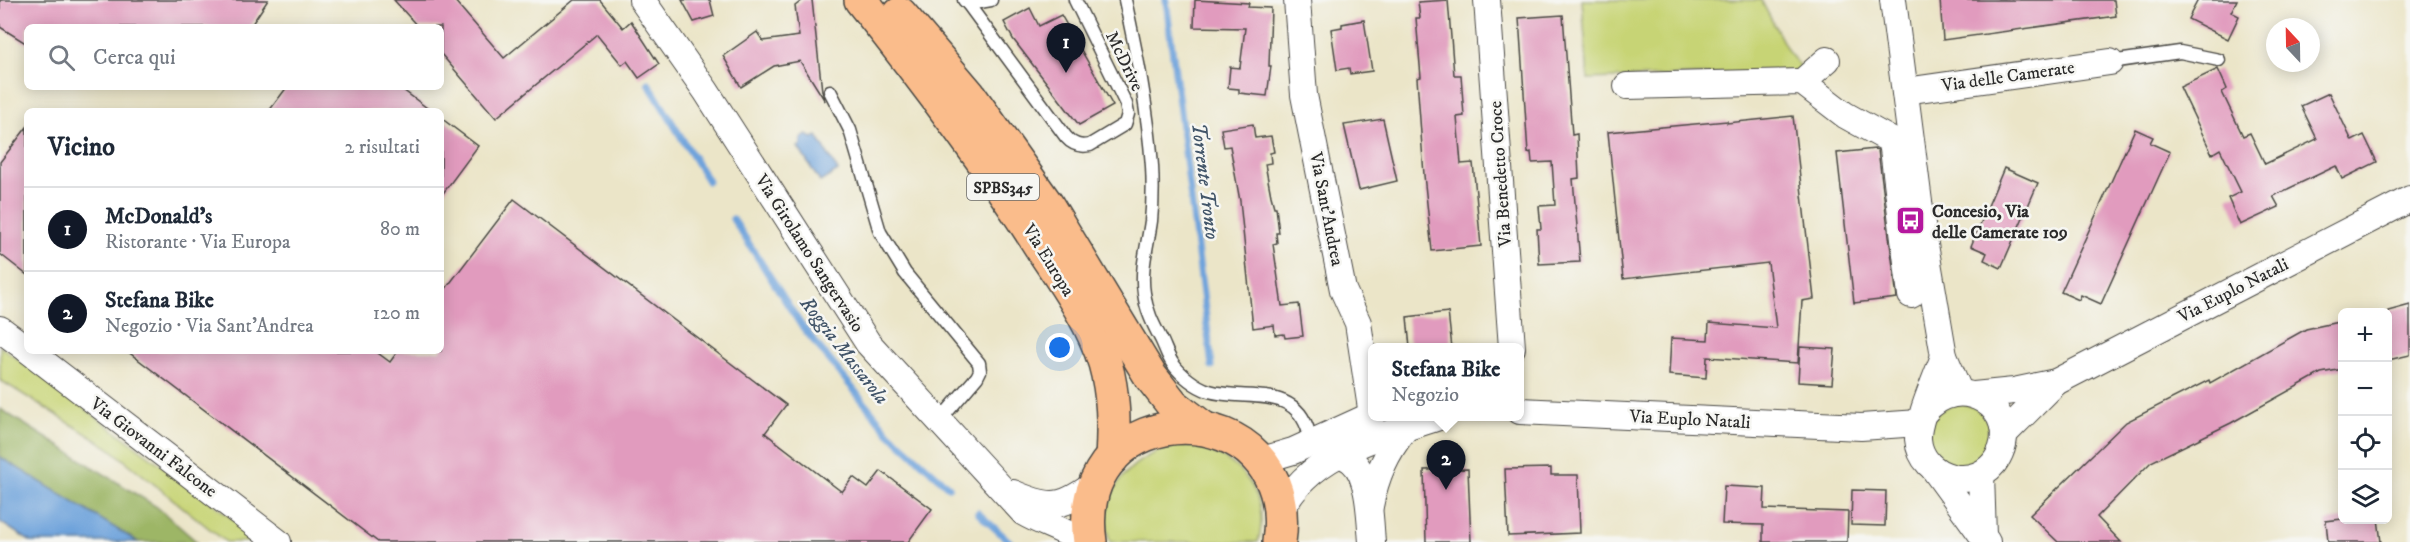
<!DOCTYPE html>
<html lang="it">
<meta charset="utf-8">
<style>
body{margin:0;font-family:"IM FELL DW Pica",serif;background:#f2f2f3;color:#1f2937}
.controls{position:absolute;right:18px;bottom:18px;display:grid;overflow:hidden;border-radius:9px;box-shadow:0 3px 15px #0003}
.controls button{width:54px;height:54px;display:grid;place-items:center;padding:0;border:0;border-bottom:2px solid #e0e1e3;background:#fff;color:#1f2937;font:30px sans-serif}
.compass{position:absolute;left:2266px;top:18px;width:54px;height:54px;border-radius:50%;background:#fff;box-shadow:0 3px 15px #0003;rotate:338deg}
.you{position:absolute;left:1060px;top:348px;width:21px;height:21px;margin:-15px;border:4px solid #fff;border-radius:50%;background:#1a73e8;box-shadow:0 0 0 9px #1a73e833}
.badge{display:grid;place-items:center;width:39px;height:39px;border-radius:50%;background:#111827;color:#fff;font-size:20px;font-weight:700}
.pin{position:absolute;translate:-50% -50px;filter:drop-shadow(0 2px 3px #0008)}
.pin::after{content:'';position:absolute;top:32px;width:21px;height:18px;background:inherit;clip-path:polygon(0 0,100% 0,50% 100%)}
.popup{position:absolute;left:1368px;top:343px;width:156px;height:78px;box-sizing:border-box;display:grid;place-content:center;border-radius:9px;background:#fff;filter:drop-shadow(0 2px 4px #0005);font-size:20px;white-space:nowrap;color:#747a83}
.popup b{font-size:22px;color:#1f2937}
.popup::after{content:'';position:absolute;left:50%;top:100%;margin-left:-12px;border:12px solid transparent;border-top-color:#fff}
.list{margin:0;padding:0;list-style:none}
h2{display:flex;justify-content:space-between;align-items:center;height:78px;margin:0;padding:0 24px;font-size:26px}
h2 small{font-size:20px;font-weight:400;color:#747a83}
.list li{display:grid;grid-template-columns:39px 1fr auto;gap:18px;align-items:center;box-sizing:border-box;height:84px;padding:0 24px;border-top:2px solid #e0e1e3}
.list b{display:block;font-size:22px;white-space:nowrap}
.list p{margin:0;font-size:20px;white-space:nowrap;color:#747a83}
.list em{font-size:20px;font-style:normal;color:#747a83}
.icon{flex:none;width:33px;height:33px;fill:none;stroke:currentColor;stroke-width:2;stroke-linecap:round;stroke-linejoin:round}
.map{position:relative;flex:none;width:2410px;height:542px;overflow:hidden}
.search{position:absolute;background:#fff;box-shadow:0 3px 15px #0003;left:24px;top:24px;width:420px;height:66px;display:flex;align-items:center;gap:15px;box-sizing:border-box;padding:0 21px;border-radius:9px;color:#747a83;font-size:22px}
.panel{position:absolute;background:#fff;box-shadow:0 3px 15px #0003;left:24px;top:108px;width:420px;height:246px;border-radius:9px}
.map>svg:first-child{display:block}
.green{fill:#c7d475;stroke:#798050;stroke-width:1.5}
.forest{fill:#9db666;stroke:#647048;stroke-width:1.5}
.water{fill:#6ea3db;stroke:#4c6783;stroke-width:1.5}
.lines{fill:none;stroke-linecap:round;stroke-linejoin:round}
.stream{stroke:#6ea3db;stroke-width:7}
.building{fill:#e19bbe}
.lane-casing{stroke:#484743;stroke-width:15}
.street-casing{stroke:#484743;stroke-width:28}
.primary-casing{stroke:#484743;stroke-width:36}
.lane{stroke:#fff;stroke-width:12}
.street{stroke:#fff;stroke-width:26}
.primary{stroke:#fabc8b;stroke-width:33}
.labels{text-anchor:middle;stroke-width:5;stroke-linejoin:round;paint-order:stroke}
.shield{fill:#f6f6f2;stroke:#686867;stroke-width:1.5}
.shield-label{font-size:16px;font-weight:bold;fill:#2b2b2b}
.street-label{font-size:18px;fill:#2b2b2b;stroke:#f6f6f2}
.poi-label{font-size:18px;font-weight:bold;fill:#2b2b2b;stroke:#f6f6f2;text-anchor:start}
.water-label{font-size:20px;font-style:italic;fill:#425569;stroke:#f6f6f2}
</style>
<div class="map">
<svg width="2410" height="542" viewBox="0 0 2410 542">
<rect width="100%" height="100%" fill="#f6f6f2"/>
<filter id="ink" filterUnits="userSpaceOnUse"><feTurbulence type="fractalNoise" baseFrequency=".0167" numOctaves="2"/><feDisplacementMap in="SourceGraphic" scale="12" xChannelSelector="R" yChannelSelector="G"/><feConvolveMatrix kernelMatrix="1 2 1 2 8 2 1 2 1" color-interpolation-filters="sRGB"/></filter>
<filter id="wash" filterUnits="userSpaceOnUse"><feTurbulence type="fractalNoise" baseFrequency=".008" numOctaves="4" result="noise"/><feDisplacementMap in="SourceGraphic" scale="24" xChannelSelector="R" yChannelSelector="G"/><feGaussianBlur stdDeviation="1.35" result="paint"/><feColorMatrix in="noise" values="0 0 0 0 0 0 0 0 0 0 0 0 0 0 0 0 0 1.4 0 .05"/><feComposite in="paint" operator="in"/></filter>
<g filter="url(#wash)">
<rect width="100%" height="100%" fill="#ebe5c8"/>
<!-- green -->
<g class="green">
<path d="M1582,0H1761L1789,53L1805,71L1588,79Z"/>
<path d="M0,346L202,495L262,542H226L108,447L0,380Z"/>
<circle cx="1960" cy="435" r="31"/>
<path d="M1183,445C1232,449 1273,490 1258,542H1110C1095,491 1135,451 1183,445Z"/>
</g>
<!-- forest -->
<path class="forest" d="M0,409L157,507L197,542H138L0,457Z"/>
<!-- water -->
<g class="water">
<path d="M806,135L813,138L817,136L838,171L820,182L798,147L801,145V139Z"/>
<path d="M0,457L138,542H31L0,522Z"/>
</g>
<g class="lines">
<!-- stream -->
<g class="stream">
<path d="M1166,0L1212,366"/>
<path d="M648,83L708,181"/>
<path d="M733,219L801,325L889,433L949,487"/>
<path d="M978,513L1010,542"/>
</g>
</g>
<g id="blocks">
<!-- building -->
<g class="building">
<path d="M0,0H268L250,27H27V44L0,27Z"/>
<path d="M394,0H454L504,58L574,0H600L623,28L631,21L659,64L639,78L627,61L622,65L597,34L496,118L441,54V27H418Z"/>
<path d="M682,0H710L714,16L694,22Z"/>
<path d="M803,0H812L822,91L825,101L800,61L774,66L741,87L723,56L757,32L763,41L799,36L795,6Z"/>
<path d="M1195,0L1249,3L1248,7L1271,8L1269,66H1271L1267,96L1239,93V89L1228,88L1230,67L1240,68L1245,28L1194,27Z"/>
<path d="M1448,0L1454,75H1461L1464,116L1457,117L1461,164L1473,163L1481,246L1432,251L1424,175L1417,78L1421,77L1416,18H1420L1418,2Z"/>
<path d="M1940,0H2114L2116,16L1943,40Z"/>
<path d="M2198,0H2237L2231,12L2239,16L2228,39L2188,19Z"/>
<path d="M1030,8L1039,26L1061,15L1113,106L1079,125L1013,39L1004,22Z"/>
<path d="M1563,15L1572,135L1577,134L1579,178L1573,179L1580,262L1539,264L1537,229H1541L1539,206L1555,205L1552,162L1532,163L1531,152L1528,153L1519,18Z"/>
<path d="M1364,20L1372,71L1350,74L1349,68L1337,70L1331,29L1342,27V24Z"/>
<path d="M2218,69L2227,89L2222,92L2243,136L2250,133L2265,164L2317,139L2301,106L2329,93L2352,141L2364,135L2377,162L2342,179L2336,166L2273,196L2279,207L2240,225L2228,198L2241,192L2220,149L2212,154L2180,87Z"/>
<path d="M287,87H399L431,111H269Z"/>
<path d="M1793,116L1814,299L1802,301L1798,363L1707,357L1706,378L1669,375L1671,338L1708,340L1709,323L1776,328L1768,263L1623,279L1608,132L1727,121V123Z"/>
<path d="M441,118L478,146L441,196Z"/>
<path d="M1383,119L1397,181L1359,190L1344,125Z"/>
<path d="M1253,124L1255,138L1271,136L1274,152L1270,153L1271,163L1265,164L1271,196L1274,207H1276L1279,233H1276L1277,243L1273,244L1282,306L1299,304L1303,336L1285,338L1284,334L1275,335L1274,325L1253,328L1240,201L1230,146L1224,147L1221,129Z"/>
<path d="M27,127V275L0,254V162Z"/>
<path d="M2135,129L2153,137L2150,143L2170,152L2101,304L2081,295L2079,300L2061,292Z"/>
<path d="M1875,149L1878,150L1897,298L1854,303L1837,153Z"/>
<path d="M2004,168L2038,183L2001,268L1984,260L1987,253L1971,246Z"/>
<path d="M514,199L786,405L765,433L842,492L853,477L868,488L881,471L932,509L908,542H378L127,351H375L390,362L398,351H441V295Z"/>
<path d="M2410,305V355L2388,360V311Z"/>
<path d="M1448,312L1452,348H1410L1407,317Z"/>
<path d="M2343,321V369L2321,373L2231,423L2151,462L2097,517L2121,542H2058L2030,515L2126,422L2209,380L2210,383L2306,329Z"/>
<path d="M1800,347L1835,349L1832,384L1798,382Z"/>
<path d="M1551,468V475H1578L1580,533L1508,536L1505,469Z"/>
<path d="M1468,469L1471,542H1426L1424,470Z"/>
<path d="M1724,486L1765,488L1764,509L1848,512L1847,542H1763V525L1722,524Z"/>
<path d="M1852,490L1886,491L1885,526L1851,525Z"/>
<path d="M2342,519H2378L2381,542H2328L2326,521Z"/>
</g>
</g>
</g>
<g filter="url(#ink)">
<use href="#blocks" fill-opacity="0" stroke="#484743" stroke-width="1.5"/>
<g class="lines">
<defs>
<g id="lane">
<path d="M964,0L968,4L991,0"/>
<path d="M1125,0C1137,55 1148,110 1152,166C1153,184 1153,202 1151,221C1148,244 1140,269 1144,293C1146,310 1153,324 1161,339C1165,347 1168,357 1173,364C1181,375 1196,387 1209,391C1247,402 1295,383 1309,433L1300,443"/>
<path d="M968,4L1066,137C1073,145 1080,147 1090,145L1125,124L1128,114L1126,104L1075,0"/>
<path d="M2110,62L2180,52L2219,60"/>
<path d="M830,91L850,130L880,232L905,273L979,363L980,371L977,377L940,420"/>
</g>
<g id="street">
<path d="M642,0L706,91L868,343L1024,513C1043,524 1064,529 1082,542"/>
<path d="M1297,0L1304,95L1343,290L1358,323L1372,415"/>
<path d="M1487,0L1512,348"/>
<path d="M1893,0L1923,233L1944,356L1960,393"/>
<path d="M1802,82L1827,60"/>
<path d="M1627,86L1802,82L1845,115L1892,141L1911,295"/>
<path d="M1905,91L2110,62"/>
<path d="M0,329L27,349"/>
<path d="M29,351L278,542"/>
<path d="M1974,395L2014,391L2056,382L2410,199"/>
<path d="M1520,411L1861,427L1919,423"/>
<path d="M1924,413C1958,368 2024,409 1998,457C1978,493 1921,480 1918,439C1917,420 1937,376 1944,356"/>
<path d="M2004,434L2056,382"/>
<path d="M1340,454C1343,456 1349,458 1352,461C1370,476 1370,520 1372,542"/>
<path d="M1259,461L1293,451L1372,415"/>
<path d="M1934,469L1987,542"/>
<path d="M1981,474L1983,536"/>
<path d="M1013,493C1052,510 1062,508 1096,483"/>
<path d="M1370,506C1376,476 1386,453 1405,429"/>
<path d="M1281,511C1310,451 1383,436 1442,416"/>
</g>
<g id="primary">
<path d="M861,0C925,80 986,161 1041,247C1065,284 1092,321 1105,363C1114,395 1114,425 1112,458"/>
<path d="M900,14L969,95L1047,205L1151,377L1173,405L1202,427"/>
<path d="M1090,542C1068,389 1301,389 1279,542"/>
</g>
</defs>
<!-- lane casing -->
<use href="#lane" class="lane-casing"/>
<!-- street casing -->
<use href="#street" class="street-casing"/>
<!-- primary casing -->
<use href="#primary" class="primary-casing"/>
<!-- lane -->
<use href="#lane" class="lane"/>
<!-- street -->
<use href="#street" class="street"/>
<!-- primary -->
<use href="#primary" class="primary"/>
</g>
</g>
<!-- icons -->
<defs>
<symbol id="bus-square" viewBox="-11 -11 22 22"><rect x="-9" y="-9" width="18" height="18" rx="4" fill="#b5179e" stroke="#f6f6f2"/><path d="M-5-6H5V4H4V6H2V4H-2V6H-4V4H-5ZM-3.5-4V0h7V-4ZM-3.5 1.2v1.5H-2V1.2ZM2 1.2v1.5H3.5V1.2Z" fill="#fff"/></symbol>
</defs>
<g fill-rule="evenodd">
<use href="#bus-square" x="1894" y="204" width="33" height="33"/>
</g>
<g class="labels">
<!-- shield labels -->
<rect class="shield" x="967" y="174" width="72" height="26" rx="4.5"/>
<g class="shield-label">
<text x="1003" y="193">SPBS345</text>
</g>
<!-- street labels -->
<g class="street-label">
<text transform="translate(1125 61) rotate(64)" y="6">McDrive</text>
<text transform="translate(2008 76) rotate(-8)" y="6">Via delle Camerate</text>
<text transform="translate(1500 174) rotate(-94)" y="6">Via Benedetto Croce</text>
<text transform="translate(1327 209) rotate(79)" y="6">Via Sant'Andrea</text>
<text transform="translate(810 253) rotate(57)" y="6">Via Girolamo Sangervasio</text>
<text transform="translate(1049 260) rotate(58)" y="6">Via Europa</text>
<text transform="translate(2233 290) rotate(-27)" y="6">Via Euplo Natali</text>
<text transform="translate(1690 419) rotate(3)" y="6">Via Euplo Natali</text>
<text transform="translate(154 447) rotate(37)" y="6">Via Giovanni Falcone</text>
</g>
<!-- poi labels -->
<g class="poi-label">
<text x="1932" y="217">Concesio, Via<tspan x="1932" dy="21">delle Camerate 109</tspan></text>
</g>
<!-- water labels -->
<g class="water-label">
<text transform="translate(1206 181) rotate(83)" y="7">Torrente Tronto</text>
<text transform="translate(845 350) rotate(52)" y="7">Roggia Massarola</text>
</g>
</g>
</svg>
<div class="controls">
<button>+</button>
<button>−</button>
<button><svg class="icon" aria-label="locate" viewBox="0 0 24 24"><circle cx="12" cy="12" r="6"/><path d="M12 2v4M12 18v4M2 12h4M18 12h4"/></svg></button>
<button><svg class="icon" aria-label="layers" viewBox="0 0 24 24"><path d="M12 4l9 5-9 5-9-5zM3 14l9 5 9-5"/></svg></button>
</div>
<svg class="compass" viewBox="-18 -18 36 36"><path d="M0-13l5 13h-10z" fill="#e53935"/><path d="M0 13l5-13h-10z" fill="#747a83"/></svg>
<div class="you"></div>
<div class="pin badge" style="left:1066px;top:73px">1</div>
<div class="pin badge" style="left:1446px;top:490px">2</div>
<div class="popup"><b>Stefana Bike</b>Negozio</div>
<div class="search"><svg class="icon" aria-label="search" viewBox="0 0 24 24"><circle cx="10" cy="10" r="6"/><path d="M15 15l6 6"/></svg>Cerca qui</div>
<section class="panel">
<h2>Vicino<small>2 risultati</small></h2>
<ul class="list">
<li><span class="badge">1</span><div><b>McDonald's</b><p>Ristorante · Via Europa</p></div><em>80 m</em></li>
<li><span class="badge">2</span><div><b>Stefana Bike</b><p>Negozio · Via Sant'Andrea</p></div><em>120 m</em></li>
</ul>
</section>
</div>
